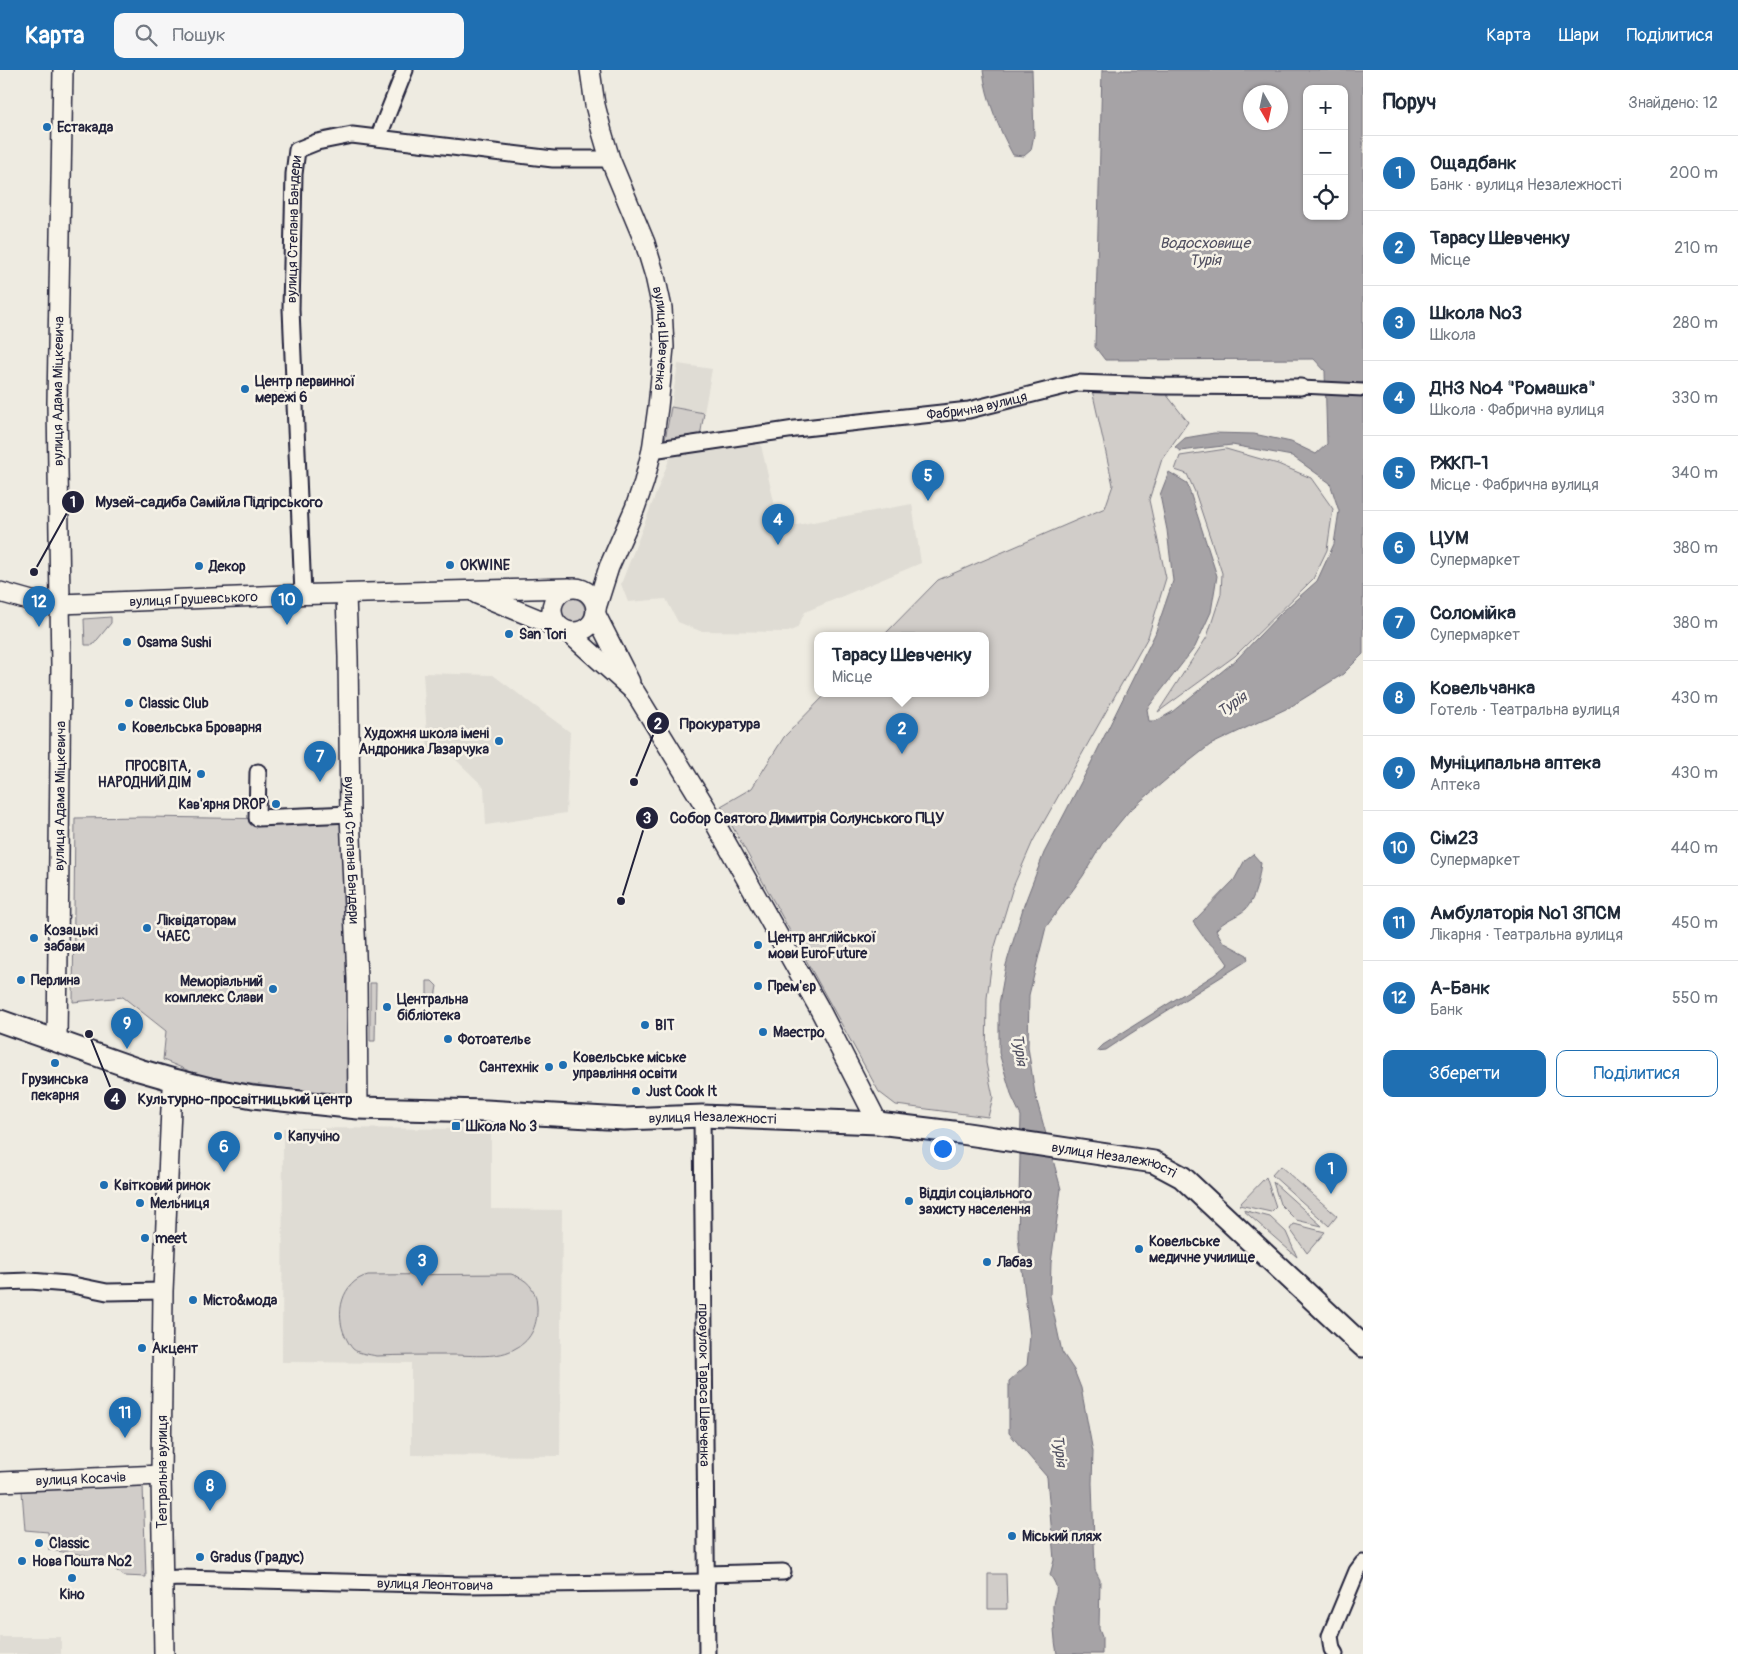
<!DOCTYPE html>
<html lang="uk">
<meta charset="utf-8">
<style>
body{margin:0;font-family:Pangolin,sans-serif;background:#f6f6f7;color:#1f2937}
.controls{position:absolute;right:15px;top:15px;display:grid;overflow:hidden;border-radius:10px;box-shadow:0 1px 4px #0004}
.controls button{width:45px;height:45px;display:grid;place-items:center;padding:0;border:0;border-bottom:1px solid #e0e1e3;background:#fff;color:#1f2937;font:25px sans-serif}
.compass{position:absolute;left:1243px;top:15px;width:45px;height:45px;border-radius:50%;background:#fff;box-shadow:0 1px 4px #0004;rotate:171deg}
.you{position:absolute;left:942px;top:1078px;width:18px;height:18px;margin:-12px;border:4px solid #fff;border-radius:50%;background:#1a73e8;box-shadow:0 0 0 8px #1a73e833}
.badge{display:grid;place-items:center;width:32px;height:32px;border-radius:50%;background:#1f6fb2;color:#fff;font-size:16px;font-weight:700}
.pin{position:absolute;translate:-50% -41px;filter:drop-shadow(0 1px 2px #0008)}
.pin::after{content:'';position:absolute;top:26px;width:18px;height:15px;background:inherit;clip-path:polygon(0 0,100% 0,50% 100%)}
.popup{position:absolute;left:814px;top:562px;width:175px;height:65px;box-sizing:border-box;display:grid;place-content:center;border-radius:10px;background:#fff;filter:drop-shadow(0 1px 4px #0005);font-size:16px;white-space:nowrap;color:#747a83}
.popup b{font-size:19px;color:#1f2937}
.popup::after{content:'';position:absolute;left:50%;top:100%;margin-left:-10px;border:10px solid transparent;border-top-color:#fff}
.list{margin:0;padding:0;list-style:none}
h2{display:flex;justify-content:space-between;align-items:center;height:65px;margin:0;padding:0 20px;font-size:21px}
h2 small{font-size:16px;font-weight:400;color:#747a83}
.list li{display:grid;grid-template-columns:32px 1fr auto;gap:15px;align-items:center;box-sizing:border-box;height:75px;padding:0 20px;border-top:1px solid #e0e1e3}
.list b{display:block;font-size:19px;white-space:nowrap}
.list p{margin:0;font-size:16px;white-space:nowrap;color:#747a83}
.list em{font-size:16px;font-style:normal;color:#747a83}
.actions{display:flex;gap:10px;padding:15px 20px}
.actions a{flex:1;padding:11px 0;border:1px solid #1f6fb2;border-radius:10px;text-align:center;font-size:18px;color:#1f6fb2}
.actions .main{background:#1f6fb2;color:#fff}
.icon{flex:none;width:28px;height:28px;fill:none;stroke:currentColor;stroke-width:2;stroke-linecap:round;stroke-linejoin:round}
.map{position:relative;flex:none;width:1363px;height:1584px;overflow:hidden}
header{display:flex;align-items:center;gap:30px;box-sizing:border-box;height:70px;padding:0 25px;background:#1f6fb2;color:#fff}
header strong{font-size:24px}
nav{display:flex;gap:28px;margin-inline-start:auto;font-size:18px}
.search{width:350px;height:45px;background:#f6f6f7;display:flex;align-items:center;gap:12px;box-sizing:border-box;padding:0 18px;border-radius:10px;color:#747a83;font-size:19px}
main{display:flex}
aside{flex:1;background:#fff}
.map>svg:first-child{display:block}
.built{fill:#dfdcd4}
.green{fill:#d1cdc9;stroke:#7a7882}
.water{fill:#a6a3a6;stroke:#716f7b;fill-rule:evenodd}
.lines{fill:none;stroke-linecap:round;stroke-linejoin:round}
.pedestrian-casing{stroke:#22223b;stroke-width:15}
.minor-casing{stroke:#22223b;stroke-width:19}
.tertiary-casing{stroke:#22223b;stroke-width:22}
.secondary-casing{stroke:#22223b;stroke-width:25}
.pedestrian{stroke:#f7f3e8;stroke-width:11}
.minor{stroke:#f7f3e8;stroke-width:15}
.tertiary{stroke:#f7f3e8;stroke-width:19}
.secondary{stroke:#f7f3e8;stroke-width:21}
.poi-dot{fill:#1f6fb2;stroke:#f7f3e8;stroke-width:2}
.labels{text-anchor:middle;stroke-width:5;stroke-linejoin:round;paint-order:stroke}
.poi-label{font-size:14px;font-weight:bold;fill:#22223b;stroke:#f7f3e8;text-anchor:start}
.street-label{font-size:14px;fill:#22223b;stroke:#f7f3e8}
.water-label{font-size:15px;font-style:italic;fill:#504f60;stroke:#f7f3e8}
.leader{fill:none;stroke:#22223b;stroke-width:2}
.callout-dot{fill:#22223b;stroke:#f7f3e8;stroke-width:2}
.mark-label{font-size:15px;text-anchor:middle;font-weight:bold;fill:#fff}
.callout-label{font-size:15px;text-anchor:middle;font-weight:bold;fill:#22223b;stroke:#f7f3e8;stroke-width:5;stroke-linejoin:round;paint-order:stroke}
</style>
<header>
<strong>Карта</strong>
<div class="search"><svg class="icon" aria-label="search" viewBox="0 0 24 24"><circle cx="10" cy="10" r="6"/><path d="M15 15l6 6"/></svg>Пошук</div>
<nav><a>Карта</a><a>Шари</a><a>Поділитися</a></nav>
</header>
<main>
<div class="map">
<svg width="1363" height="1584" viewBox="0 0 1363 1584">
<rect width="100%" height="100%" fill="#eeebe1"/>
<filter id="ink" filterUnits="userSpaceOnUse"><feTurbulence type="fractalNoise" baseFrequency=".02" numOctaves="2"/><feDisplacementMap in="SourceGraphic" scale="10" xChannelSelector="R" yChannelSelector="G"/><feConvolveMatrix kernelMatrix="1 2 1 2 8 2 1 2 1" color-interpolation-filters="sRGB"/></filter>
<g filter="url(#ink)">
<!-- built -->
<g class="built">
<path d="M678,294L712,299L704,343L671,337Z"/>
<path d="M760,371L780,458L912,434L921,493L805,542L797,558L788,562L700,561L678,552L666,529L628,532L621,514L669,390L675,381Z"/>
<path d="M423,603L493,605L570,662L566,743L486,755L484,717L447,681L428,682Z"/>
<path d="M283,1058L491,1059V1139L562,1140L560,1386L411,1385V1293L282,1292Z"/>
<rect x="0" y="1567" width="61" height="17"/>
</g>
<!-- green -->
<g class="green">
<path d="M1092,320L1166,324L1188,352L1162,389L1149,430L1166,508L1148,567L1033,771L1013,817L993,883L987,928L986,993L993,1027L988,1047L896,1035L879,1022L721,736L752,718L784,667L827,623H986V565H884L938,510L1105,438L1113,415Z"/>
<path d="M671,337L704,343L700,367L665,370Z"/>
<path d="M1226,379L1278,394L1311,408L1333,439L1327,480L1313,509L1235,586L1158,642L1207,567L1221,524L1222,503L1195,422L1187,404L1175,400L1180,386Z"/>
<circle cx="572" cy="541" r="13"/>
<path d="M111,547V553L93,575H85L84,549Z"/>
<path d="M145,747L342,750L351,1027L206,1008L163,990L166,961L123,927L73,932L75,748Z"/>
<path d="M427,911H432L437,916L435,927L433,930L427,931Z"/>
<path d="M370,913H376L375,971H370Z"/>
<path d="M1280,1096L1337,1146L1329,1156L1272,1105Z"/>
<path d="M1266,1107L1276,1137L1271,1142L1239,1135Z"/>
<path d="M1273,1112L1322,1156L1296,1150L1280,1134Z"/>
<path d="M1243,1140L1270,1147L1286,1162L1297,1187Z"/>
<path d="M1294,1154L1325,1162L1307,1183L1290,1159Z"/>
<path d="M511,1204C527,1209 536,1218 537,1236C538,1253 532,1270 516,1278C499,1289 472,1285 452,1285C427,1285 401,1285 376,1286C369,1284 359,1284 353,1279C350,1276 347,1270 345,1266C335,1244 341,1212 368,1205Z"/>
<path d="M143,1415L146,1507L124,1506L110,1496L85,1485L49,1480L48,1462L25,1460L22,1421Z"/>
<path d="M988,1504H1006L1007,1539H988Z"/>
</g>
<!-- water -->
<g class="water">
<path d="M983,0H1032L1034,65L1031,80L1024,86L1013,85C999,59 986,29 983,0Z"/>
<path d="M1102,0H1363V584L1343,604L1290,637L1210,675L1168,708L1129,741L1102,774L1083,806L1046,857L1029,925L1028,977L1035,1024L1061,1119L1051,1193L1050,1226L1062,1282L1074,1300L1081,1318L1093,1382L1092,1413L1095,1500L1100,1510L1099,1559L1102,1567V1584H1057C1054,1569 1054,1555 1053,1540C1052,1523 1063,1523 1050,1505L1054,1490L1047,1407L1009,1363V1311L1027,1295L1030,1266L1018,1167L1021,1046L1012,1027L999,983V934L1006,895L1024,835L1044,783L1089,697L1155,564L1173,511L1167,460L1160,425L1169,402L1187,413L1217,506L1211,542L1195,577L1147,639L1149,651H1156L1172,642L1236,590L1281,543L1317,511L1334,474L1339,441L1330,413L1292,386L1232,375L1180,381L1175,377L1185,368L1214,363L1254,364L1291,372L1316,384L1327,374L1325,301L1314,289L1105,290L1095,277ZM1307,19H1344V146H1307ZM1250,22H1280V52H1250Z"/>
<path d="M1253,784L1261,793C1259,807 1256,828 1246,839C1237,847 1224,850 1216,860L1223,872L1247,885L1248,890L1130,964L1106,980L1097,981L1103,975L1214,905L1228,894L1221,884L1205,869L1193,852L1234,810L1245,790Z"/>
</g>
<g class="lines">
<defs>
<path id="pedestrian" d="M1301,317L1363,320"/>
<g id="minor">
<path d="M378,68L405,0"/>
<path id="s1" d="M652,380L795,359L969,340L1077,313L1162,316L1301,317"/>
<path id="s2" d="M303,524L291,239L294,104L297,80L317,72L352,65L553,89H610"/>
<path d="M258,702L257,748L350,744"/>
<path id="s3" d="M702,1046L707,1584"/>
<path d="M0,1212L30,1211L68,1214L107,1222L163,1221"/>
<path d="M707,1504L783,1502"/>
<path id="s4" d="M163,1509L179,1508L467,1515L707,1512"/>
<path d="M1335,1584L1332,1579L1330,1566L1357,1501L1363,1493"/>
</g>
<g id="tertiary">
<path id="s5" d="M590,0L595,35L602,62L610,89L645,173L655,206L662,238L664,277L658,337L652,380L644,412L635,438L609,497L596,538"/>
<circle cx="574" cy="540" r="22"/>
<path id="s6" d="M0,522L32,531L61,534L286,525L569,518"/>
<path id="s7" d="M346,524L348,587L350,744L357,909L358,1038"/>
<path d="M477,524L562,559"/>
<path d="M596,545L630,612"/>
<path d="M568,562L635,622L711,746L819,938L878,1053"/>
<path id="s8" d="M57,971L61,596L57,333L63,0"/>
<path id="s9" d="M0,1412L161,1405"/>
<path d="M164,1584L161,1405L163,1221L171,1039L174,1010"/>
</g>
<g id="secondary">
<path id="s10" d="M0,951L139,1000L174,1010L210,1019L253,1027L358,1038L486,1041L624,1049L702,1046L878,1053L961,1063L1154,1092L1182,1107L1363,1276"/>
</g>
</defs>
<!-- pedestrian casing -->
<use href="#pedestrian" class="pedestrian-casing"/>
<!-- minor casing -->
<use href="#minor" class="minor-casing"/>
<!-- tertiary casing -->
<use href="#tertiary" class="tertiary-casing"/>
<!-- secondary casing -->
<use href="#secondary" class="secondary-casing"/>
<!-- pedestrian -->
<use href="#pedestrian" class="pedestrian"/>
<!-- minor -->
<use href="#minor" class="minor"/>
<!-- tertiary -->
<use href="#tertiary" class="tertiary"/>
<!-- secondary -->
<use href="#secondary" class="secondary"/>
</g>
</g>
<!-- markers -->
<g class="poi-dot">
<circle cx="47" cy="57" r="5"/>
<circle cx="245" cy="319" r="5"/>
<circle cx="450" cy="495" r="5"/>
<circle cx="199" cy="496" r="5"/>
<circle cx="509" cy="564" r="5"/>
<circle cx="127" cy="572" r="5"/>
<circle cx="129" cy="633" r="5"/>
<circle cx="122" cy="657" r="5"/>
<circle cx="499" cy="671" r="5"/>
<circle cx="201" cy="704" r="5"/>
<circle cx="276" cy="734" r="5"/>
<circle cx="147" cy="858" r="5"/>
<circle cx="34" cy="868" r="5"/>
<circle cx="758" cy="875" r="5"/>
<circle cx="21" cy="910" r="5"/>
<circle cx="758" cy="916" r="5"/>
<circle cx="273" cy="919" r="5"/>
<circle cx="387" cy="937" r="5"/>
<circle cx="645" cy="955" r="5"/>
<circle cx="763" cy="962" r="5"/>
<circle cx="448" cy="969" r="5"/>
<circle cx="55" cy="993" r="5"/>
<circle cx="563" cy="995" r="5"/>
<circle cx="549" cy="997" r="5"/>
<circle cx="636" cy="1021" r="5"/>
<rect x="451" y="1051" width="10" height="10" rx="2.5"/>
<circle cx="278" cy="1066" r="5"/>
<circle cx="104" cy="1115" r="5"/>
<circle cx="909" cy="1131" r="5"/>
<circle cx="140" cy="1133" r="5"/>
<circle cx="145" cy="1168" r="5"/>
<circle cx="1139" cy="1179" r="5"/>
<circle cx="987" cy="1192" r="5"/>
<circle cx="193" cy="1230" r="5"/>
<circle cx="142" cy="1278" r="5"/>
<circle cx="1012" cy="1466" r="5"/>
<circle cx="39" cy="1473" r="5"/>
<circle cx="200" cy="1487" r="5"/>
<circle cx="22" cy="1491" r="5"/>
<circle cx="72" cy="1508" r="5"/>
</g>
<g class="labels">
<!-- poi labels -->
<g class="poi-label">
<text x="57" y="62">Естакада</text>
<text x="255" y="316">Центр первинної<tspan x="255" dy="16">мережі 6</tspan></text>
<text x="460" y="500">OKWINE</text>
<text x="209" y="501">Декор</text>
<text x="519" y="569">San Tori</text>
<text x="137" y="577">Osama Sushi</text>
<text x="139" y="638">Classic Club</text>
<text x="132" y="662">Ковельська Броварня</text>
<text x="489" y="668" text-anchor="end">Художня школа імені<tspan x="489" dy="16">Андроника Лазарчука</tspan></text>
<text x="191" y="701" text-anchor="end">ПРОСВІТА,<tspan x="191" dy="16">НАРОДНИЙ ДІМ</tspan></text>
<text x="266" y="739" text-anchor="end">Кав'ярня DROP</text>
<text x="157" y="855">Ліквідаторам<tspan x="157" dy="16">ЧАЕС</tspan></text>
<text x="44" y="865">Козацькі<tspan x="44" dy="16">забави</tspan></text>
<text x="768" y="872">Центр англійської<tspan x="768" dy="16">мови EuroFuture</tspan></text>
<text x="31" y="915">Перлина</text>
<text x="263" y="916" text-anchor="end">Меморіальний<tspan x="263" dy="16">комплекс Слави</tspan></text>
<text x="768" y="921">Прем'єр</text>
<text x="397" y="934">Центральна<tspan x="397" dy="16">бібліотека</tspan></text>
<text x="655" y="960">ВІТ</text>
<text x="773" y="967">Маестро</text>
<text x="458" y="974">Фотоательє</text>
<text x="573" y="992">Ковельське міське<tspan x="573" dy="16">управління освіти</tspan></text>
<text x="539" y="1002" text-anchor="end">Сантехнік</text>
<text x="55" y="1014" text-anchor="middle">Грузинська<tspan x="55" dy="16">пекарня</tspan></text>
<text x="646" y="1026">Just Cook It</text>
<text x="466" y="1061">Школа № 3</text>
<text x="288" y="1071">Капучіно</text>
<text x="114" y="1120">Квітковий ринок</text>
<text x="919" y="1128">Відділ соціального<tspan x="919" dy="16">захисту населення</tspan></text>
<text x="150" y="1138">Мельниця</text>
<text x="155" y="1173">meet</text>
<text x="1149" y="1176">Ковельське<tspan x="1149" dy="16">медичне училище</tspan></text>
<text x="997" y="1197">Лабаз</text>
<text x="203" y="1235">Місто&amp;мода</text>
<text x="152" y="1283">Акцент</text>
<text x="1022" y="1471">Міський пляж</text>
<text x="49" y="1478">Classic</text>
<text x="210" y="1492">Gradus (Градус)</text>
<text x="32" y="1496">Нова Пошта №2</text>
<text x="72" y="1529" text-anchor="middle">Кіно</text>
</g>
<!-- street labels -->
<g class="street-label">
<text dy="5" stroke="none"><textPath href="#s2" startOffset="365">вулиця Степана Бандери</textPath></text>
<text dy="5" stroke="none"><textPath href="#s5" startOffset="280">вулиця Шевченка</textPath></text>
<text dy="5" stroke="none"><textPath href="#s8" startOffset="650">вулиця Адама Міцкевича</textPath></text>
<text dy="5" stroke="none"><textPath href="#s1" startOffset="328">Фабрична вулиця</textPath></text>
<text dy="5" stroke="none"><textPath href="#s6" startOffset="195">вулиця Грушевського</textPath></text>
<text dy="5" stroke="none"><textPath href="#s8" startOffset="245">вулиця Адама Міцкевича</textPath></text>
<text dy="5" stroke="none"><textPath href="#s7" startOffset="256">вулиця Степана Бандери</textPath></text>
<text dy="5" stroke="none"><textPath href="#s10" startOffset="725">вулиця Незалежності</textPath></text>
<text dy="5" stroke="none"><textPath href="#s10" startOffset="1130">вулиця Незалежності</textPath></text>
<text dy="5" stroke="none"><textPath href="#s3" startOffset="269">провулок Тараса Шевченка</textPath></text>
<text transform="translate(162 1402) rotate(-90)" y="5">Театральна вулиця</text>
<text dy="5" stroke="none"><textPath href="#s9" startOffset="81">вулиця Косачів</textPath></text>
<text dy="5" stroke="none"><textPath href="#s4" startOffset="272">вулиця Леонтовича</textPath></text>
</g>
<!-- water labels -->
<g class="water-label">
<text x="1205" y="178">Водосховище<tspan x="1205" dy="17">Турія</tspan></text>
<text transform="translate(1232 634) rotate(-34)" y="5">Турія</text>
<text transform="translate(1020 980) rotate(82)" y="5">Турія</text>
<text transform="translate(1060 1381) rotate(83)" y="5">Турія</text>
</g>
</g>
<!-- callouts -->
<path class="leader" d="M34 502L73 432M634 712L658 653M621 831L647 748M89 964L115 1029"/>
<g class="callout-dot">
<circle cx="34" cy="502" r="5"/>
<circle cx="634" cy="712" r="5"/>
<circle cx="621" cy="831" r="5"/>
<circle cx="89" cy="964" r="5"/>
<circle cx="73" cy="432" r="12"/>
<circle cx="658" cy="653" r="12"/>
<circle cx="647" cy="748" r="12"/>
<circle cx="115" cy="1029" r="12"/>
</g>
<g class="mark-label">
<text x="73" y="437">1</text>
<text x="658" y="659">2</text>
<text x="647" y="753">3</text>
<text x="115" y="1034">4</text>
</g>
<g class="callout-label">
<text x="209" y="437">Музей-садиба Самійла Підгірського</text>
<text x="720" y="659">Прокуратура</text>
<text x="807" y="753">Собор Святого Димитрія Солунського ПЦУ</text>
<text x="245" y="1034">Культурно-просвітницький центр</text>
</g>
</svg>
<div class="controls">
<button>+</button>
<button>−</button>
<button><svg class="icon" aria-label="locate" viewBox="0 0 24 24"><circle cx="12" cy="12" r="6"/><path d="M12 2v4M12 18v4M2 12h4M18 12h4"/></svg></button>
</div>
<svg class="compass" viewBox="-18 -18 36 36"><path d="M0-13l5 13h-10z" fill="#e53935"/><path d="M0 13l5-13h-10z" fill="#747a83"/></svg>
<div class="you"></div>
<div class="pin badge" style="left:1331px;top:1124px">1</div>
<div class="pin badge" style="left:902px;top:684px">2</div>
<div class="popup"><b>Тарасу Шевченку</b>Місце</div>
<div class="pin badge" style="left:422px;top:1216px">3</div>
<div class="pin badge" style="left:778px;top:475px">4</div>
<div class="pin badge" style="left:928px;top:431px">5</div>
<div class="pin badge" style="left:224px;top:1102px">6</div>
<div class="pin badge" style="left:320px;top:712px">7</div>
<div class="pin badge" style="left:210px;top:1441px">8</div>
<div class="pin badge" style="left:127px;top:979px">9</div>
<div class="pin badge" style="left:287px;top:555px">10</div>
<div class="pin badge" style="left:125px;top:1368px">11</div>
<div class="pin badge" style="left:39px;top:557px">12</div>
</div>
<aside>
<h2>Поруч<small>Знайдено: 12</small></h2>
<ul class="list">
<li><span class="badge">1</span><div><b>Ощадбанк</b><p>Банк · вулиця Незалежності</p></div><em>200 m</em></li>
<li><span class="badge">2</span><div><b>Тарасу Шевченку</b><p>Місце</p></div><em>210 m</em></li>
<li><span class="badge">3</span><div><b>Школа №3</b><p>Школа</p></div><em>280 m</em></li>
<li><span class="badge">4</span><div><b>ДНЗ №4 &quot;Ромашка&quot;</b><p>Школа · Фабрична вулиця</p></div><em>330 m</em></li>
<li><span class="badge">5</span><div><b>РЖКП-1</b><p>Місце · Фабрична вулиця</p></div><em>340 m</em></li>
<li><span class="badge">6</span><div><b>ЦУМ</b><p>Супермаркет</p></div><em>380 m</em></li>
<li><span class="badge">7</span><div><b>Соломійка</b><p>Супермаркет</p></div><em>380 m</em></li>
<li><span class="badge">8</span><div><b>Ковельчанка</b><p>Готель · Театральна вулиця</p></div><em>430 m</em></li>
<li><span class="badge">9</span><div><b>Муніципальна аптека</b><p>Аптека</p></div><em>430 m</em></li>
<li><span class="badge">10</span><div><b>Сім23</b><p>Супермаркет</p></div><em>440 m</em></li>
<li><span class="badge">11</span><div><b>Амбулаторія №1 ЗПСМ</b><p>Лікарня · Театральна вулиця</p></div><em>450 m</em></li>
<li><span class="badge">12</span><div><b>А-Банк</b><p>Банк</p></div><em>550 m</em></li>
</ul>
<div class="actions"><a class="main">Зберегти</a><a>Поділитися</a></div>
</aside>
</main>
